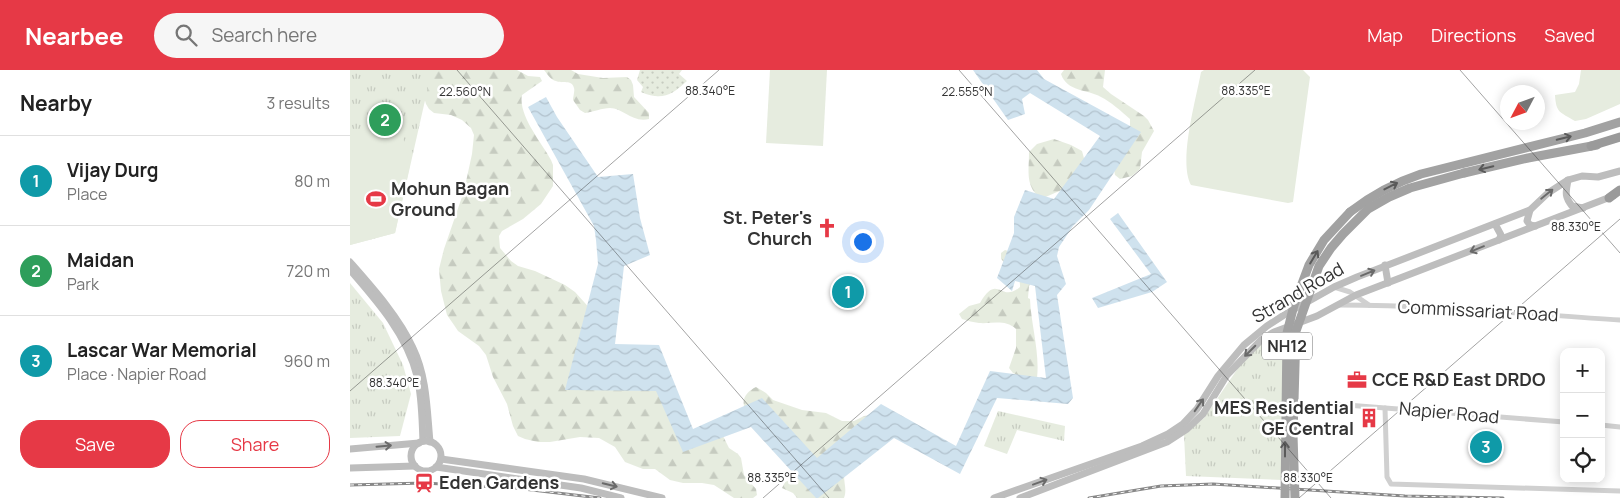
<!DOCTYPE html>
<meta charset="utf-8">
<style>
body{margin:0;font-family:Manrope,sans-serif;background:#f6f6f6;color:#222}
.controls{position:absolute;right:15px;bottom:15px;display:grid;overflow:hidden;border-radius:10px;box-shadow:0 2px 12px #0003}
.controls button{width:45px;height:45px;display:grid;place-items:center;padding:0;border:0;border-bottom:1px solid #e0e0e0;background:#fff;color:#222;font:25px sans-serif}
.compass{position:absolute;left:1150px;top:15px;width:45px;height:45px;border-radius:50%;background:#fff;box-shadow:0 2px 12px #0003;rotate:229deg}
.you{position:absolute;left:512px;top:171px;width:18px;height:18px;margin:-12px;border:4px solid #fff;border-radius:50%;background:#1a73e8;box-shadow:0 0 0 8px #1a73e833}
.badge{display:grid;place-items:center;width:32px;height:32px;border-radius:50%;background:#e63946;color:#fff;font-size:16px;font-weight:700}
.pin{position:absolute;translate:-50% -50%;border:2px solid #fff;box-shadow:0 1px 5px #0006}
.list{margin:0;padding:0;list-style:none}
h2{display:flex;justify-content:space-between;align-items:center;height:65px;margin:0;padding:0 20px;font-size:21px}
h2 small{font-size:16px;font-weight:400;color:#767676}
.list li{display:grid;grid-template-columns:32px 1fr auto;gap:15px;align-items:center;box-sizing:border-box;height:90px;padding:0 20px;border-top:1px solid #e0e0e0}
.list b{display:block;font-size:19px;white-space:nowrap}
.list p{margin:0;font-size:16px;white-space:nowrap;color:#767676}
.list em{font-size:16px;font-style:normal;color:#767676}
.actions{display:flex;gap:10px;padding:15px 20px}
.actions a{flex:1;padding:11px 0;border:1px solid #e63946;border-radius:20px;text-align:center;font-size:18px;color:#e63946}
.actions .main{background:#e63946;color:#fff}
.icon{flex:none;width:28px;height:28px;fill:none;stroke:currentColor;stroke-width:2;stroke-linecap:round;stroke-linejoin:round}
.map{position:relative;flex:none;width:1270px;height:428px;overflow:hidden}
header{display:flex;align-items:center;gap:30px;box-sizing:border-box;height:70px;padding:0 25px;background:#e63946;color:#fff}
header strong{font-size:24px}
nav{display:flex;gap:28px;margin-inline-start:auto;font-size:18px}
.search{width:350px;height:45px;background:#f6f6f6;display:flex;align-items:center;gap:12px;box-sizing:border-box;padding:0 18px;border-radius:28px;color:#767676;font-size:19px}
main{display:flex}
aside{flex:1;background:#fff}
.map>svg:first-child{display:block}
.grass{fill:url(#grass-dots)}
.forest{fill:url(#forest-firs)}
.park{fill:url(#park-tufts)}
.pitch{fill:#e6ecdf}
.water{fill:url(#water-waves)}
.lines{fill:none;stroke-linecap:round;stroke-linejoin:round}
.minor{stroke:#d0d0d0;stroke-width:5}
.secondary{stroke:#bdbdbd;stroke-width:7}
.trunk{stroke:#a2a2a2;stroke-width:9}
.motorway{stroke:#9a9a9a;stroke-width:9}
.rail-casing{stroke:#888;stroke-width:3}
.rail{stroke:#fff;stroke-width:1;stroke-dasharray:4;stroke-linecap:butt}
.trunk-bridge{stroke:#a2a2a2;stroke-width:9}
.oneway{stroke:#5a5a5a}
.oneway2{stroke:#6a6a6a}
.ticks{fill:none;stroke:#333;stroke-width:1;stroke-opacity:0.45}
.labels{text-anchor:middle;stroke-width:5;stroke-linejoin:round;paint-order:stroke}
.shield{fill:#fff;stroke:#707070;stroke-width:1}
.shield-label{font-size:16px;font-weight:bold;fill:#333}
.poi-label{font-size:18px;font-weight:bold;fill:#333;stroke:#fff;text-anchor:start}
.street-label{font-size:18px;fill:#333;stroke:#fff}
.ticks-label{font-size:12px;text-anchor:middle;fill:#333;stroke:#fff;stroke-width:5;stroke-linejoin:round;paint-order:stroke}
</style>
<header>
<strong>Nearbee</strong>
<div class="search"><svg class="icon" aria-label="search" viewBox="0 0 24 24"><circle cx="10" cy="10" r="6"/><path d="M15 15l6 6"/></svg>Search here</div>
<nav><a>Map</a><a>Directions</a><a>Saved</a></nav>
</header>
<main>
<aside>
<h2>Nearby<small>3 results</small></h2>
<ul class="list">
<li><span class="badge" style="background:#0f9aa8">1</span><div><b>Vijay Durg</b><p>Place</p></div><em>80 m</em></li>
<li><span class="badge" style="background:#2e9e5b">2</span><div><b>Maidan</b><p>Park</p></div><em>720 m</em></li>
<li><span class="badge" style="background:#0f9aa8">3</span><div><b>Lascar War Memorial</b><p>Place · Napier Road</p></div><em>960 m</em></li>
</ul>
<div class="actions"><a class="main">Save</a><a>Share</a></div>
</aside>
<div class="map">
<svg width="1270" height="428" viewBox="0 0 1270 428">
<defs>
<pattern id="grass-dots" width="8" height="8" patternUnits="userSpaceOnUse" patternTransform="scale(1.25)"><rect width="8" height="8" fill="#e6ecdf"/><path d="M2 2h.1M6 6h.1" fill="none" stroke="#c6cbc0" stroke-width="1.8" stroke-linecap="round"/></pattern>
<pattern id="forest-firs" width="22" height="20" patternUnits="userSpaceOnUse" patternTransform="scale(1.25)"><rect width="22" height="20" fill="#e6ecdf"/><path d="M5 1l3.5 6h-7zM16 11l3.5 6h-7z" fill="#c6cbc0"/></pattern>
<pattern id="park-tufts" width="24" height="20" patternUnits="userSpaceOnUse" patternTransform="scale(1.25)"><rect width="24" height="20" fill="#e6ecdf"/><path d="M3 7l-1-3M5 7V3M7 7l1-3M15 17l-1-3M17 17v-4M19 17l1-3" fill="none" stroke="#c6cbc0"/></pattern>
<pattern id="water-waves" width="16" height="10" patternUnits="userSpaceOnUse" patternTransform="scale(1.25)"><rect width="16" height="10" fill="#cfe2ee"/><path d="M0 5q4-4 8 0t8 0" fill="none" stroke="#b2c2cd"/></pattern>
</defs>
<rect width="100%" height="100%" fill="#fff"/>
<!-- grass -->
<path class="grass" d="M290,0H332L329,4L337,11C322,25 312,31 291,22L293,17L287,10Z"/>
<!-- forest -->
<g class="forest">
<path d="M66,0H167L178,6L190,7L192,11L172,25C168,45 191,72 201,90L203,95V116L191,134L173,149L152,161L149,166L150,178L161,191L168,196L185,201L215,215L225,222L244,243L252,271L281,283L337,362H371L379,378L388,384L391,388L394,405L406,419L407,425L403,428H384L364,415L352,413H333L320,410L305,399H293L275,392L265,377L249,368L230,367L200,372H188L175,369L168,366L163,356L157,334L143,307L136,285L129,276L108,261L104,255L97,245L91,221L89,199L94,179L114,121L122,84L124,65L121,58L112,50L101,45L84,43L79,39L76,34Z"/>
<path d="M194,0H221L228,4L253,8L277,7L281,10L283,15L284,27L299,43V49C282,53 273,38 260,38C252,38 243,42 235,43L230,40L223,30C223,27 225,21 224,18C222,9 212,14 206,11C201,10 197,4 194,0Z"/>
<path d="M714,0H755L753,17L761,24L794,46L798,50L804,61L792,82L790,99L782,106L770,109L765,105L764,100L780,61V49C771,41 761,32 751,27C737,19 717,22 711,4Z"/>
<path d="M704,69L721,75L732,81L735,92L714,119L691,129C675,116 679,102 679,82L687,74Z"/>
<path d="M655,180L683,189L682,211L679,216L678,228L680,229C681,255 690,282 687,308L681,311L663,303L659,298L666,278V259C655,249 642,254 629,253C623,252 618,251 612,249L609,244L619,236L630,233C648,202 650,234 670,217C671,205 659,197 651,189V183Z"/>
<path d="M406,317L416,323L423,330L452,340L476,343L492,351H504L514,346L526,345L494,405C494,414 497,420 494,428H447L443,423L432,418L435,412L440,410L447,401C436,388 397,349 394,336C392,327 398,321 406,317Z"/>
</g>
<!-- park -->
<g class="park">
<path d="M0,0H86L81,4L45,163L0,175Z"/>
<path d="M0,213L33,253L53,295L61,324L50,366L0,368Z"/>
<path d="M927,266H933L932,410L836,406L834,365L854,348L897,285L913,273Z"/>
<path d="M648,341L715,356L714,371L667,360L657,384L634,376Z"/>
</g>
<!-- pitch -->
<g class="pitch">
<path d="M420,0H477L473,76L416,73Z"/>
<path d="M854,0H953L960,7L943,132L938,133L841,115C828,91 846,30 851,2Z"/>
<path d="M1231,0H1270V34L1236,49L1225,51C1210,42 1206,43 1205,25L1225,22L1229,14Z"/>
<path d="M48,47L60,95L45,163L0,175V62Z"/>
</g>
<!-- water -->
<g class="water">
<path d="M623,0H687L694,9L791,62L739,140L723,156L709,177L707,186L716,214L707,225L723,328L718,334L647,328L610,404L544,368L468,428H466L401,357L333,382L306,321L215,320L248,194L246,170L244,156L178,37L196,27L207,47L248,107L283,104L290,148L300,185L274,196L265,274L309,275L343,359L412,328L467,388L531,334L606,376L640,301L696,308L685,216L665,211L662,221L647,208L664,163V147L675,120L704,129L750,66L680,23L672,29L675,44L658,50Z"/>
<path d="M768,143L817,212L802,222L748,238L742,228L801,204L760,149Z"/>
</g>
<g class="lines">
<!-- minor -->
<g class="minor">
<path d="M984,217L1000,222L1019,235"/>
<path d="M988,235C1082,235 1176,244 1270,250"/>
<path d="M984,334L1214,352"/>
<path d="M1035,338L1037,407L1041,414L1270,421"/>
<path d="M1251,355L1270,357"/>
</g>
<!-- secondary -->
<g class="secondary">
<path d="M1218,110C1216,122 1214,126 1222,136L1233,138"/>
<path d="M1180,140L1177,151L1180,155L1185,156"/>
<path d="M1145,154L1151,165L1149,170"/>
<path d="M0,192C22,217 49,247 63,278C77,307 77,340 80,372"/>
<path d="M1035,195L1038,213"/>
<path d="M0,200C27,231 57,265 67,306C72,327 72,350 73,371"/>
<circle cx="76" cy="386" r="15"/>
<path d="M0,379L69,373"/>
<path d="M91,389L234,409L312,428"/>
<path d="M86,397L231,418L271,428"/>
<path d="M0,398L65,396"/>
<path d="M644,428L792,376L818,364L833,354L847,339L868,306L894,275L917,256L934,245L984,217L1007,207L1180,140L1198,123L1218,110L1232,106L1248,107L1270,101"/>
<path d="M670,428L817,372L837,359L853,344L877,305L911,270L924,262L967,246L1006,225L1263,126"/>
</g>
<!-- trunk -->
<g class="trunk">
<path d="M1114,103L1178,88L1247,75"/>
<path d="M1000,142C1022,125 1044,113 1071,104L1235,63L1270,52"/>
</g>
<!-- motorway -->
<g class="motorway">
<path d="M1241,76L1270,67"/>
<path d="M1259,128L1270,120"/>
</g>
<defs>
<g id="rail">
<path d="M0,415L74,413L165,418L250,428"/>
<path d="M739,428L811,416L863,414L1055,426L1153,428"/>
</g>
</defs>
<!-- rail casing -->
<use href="#rail" class="rail-casing"/>
<!-- rail -->
<use href="#rail" class="rail"/>
<!-- trunk-bridge -->
<g class="trunk-bridge">
<path d="M935,428L937,263L944,235L959,195L974,170L1000,142"/>
<path d="M945,428L943,365L946,261L969,196L981,178L993,164L1018,139L1039,127L1060,118L1114,103"/>
</g>
</g>
<!-- one-way arrows -->
<defs><path id="oneway-shaft" d="M-6 0H5M1.5-3L5.5 0L1.5 3" fill="none" stroke-width="1.6" stroke-linecap="round" stroke-linejoin="round" transform="scale(1.25)"/></defs>
<g class="oneway">
<use href="#oneway-shaft" transform="translate(1214 68) rotate(-13)"/>
<use href="#oneway-shaft" transform="translate(1136 98) rotate(167)"/>
<use href="#oneway-shaft" transform="translate(1041 116) rotate(-27)"/>
<use href="#oneway-shaft" transform="translate(964 187) rotate(-59)"/>
<use href="#oneway-shaft" transform="translate(935 379) rotate(-90)"/>
</g>
<g class="oneway2">
<use href="#oneway-shaft" transform="translate(1197 124) rotate(-39)"/>
<use href="#oneway-shaft" transform="translate(1127 179) rotate(158)"/>
<use href="#oneway-shaft" transform="translate(1018 203) rotate(-22)"/>
<use href="#oneway-shaft" transform="translate(900 281) rotate(135)"/>
<use href="#oneway-shaft" transform="translate(849 335) rotate(-55)"/>
<use href="#oneway-shaft" transform="translate(34 376) rotate(-5)"/>
<use href="#oneway-shaft" transform="translate(690 412) rotate(-20)"/>
<use href="#oneway-shaft" transform="translate(260 415) rotate(14)"/>
</g>
<!-- ticks -->
<path class="ticks" d="M107,0L479,428M609,0L981,428M1110,0L1270,183M0,321L369,0M413,428L905,0M949,428L1270,149"/>
<!-- icons -->
<defs>
<symbol id="stadium-bare" viewBox="-9 -9 18 18"><path d="M0-5a6.5 5 0 1 0 0 10a6.5 5 0 1 0 0-10ZM-3.5-1.8h7v3.6h-7Z" fill="#e63946" stroke="#fff" stroke-width="2.5" paint-order="stroke"/></symbol>
<symbol id="church-bare" viewBox="-9 -9 18 18"><path d="M-1.2-6h2.4v3.5h3.3v2.4h-3.3V6h-2.4V-.1h-3.3v-2.4h3.3Z" fill="#e63946" stroke="#fff" stroke-width="2.5" paint-order="stroke"/></symbol>
<symbol id="office-bare" viewBox="-9 -9 18 18"><path d="M-6-3h4V-5.5h4V-3h4V5H-6ZM-1-4.5V-3h2v-1.5ZM-6 0V1H6V0Z" fill="#e63946" stroke="#fff" stroke-width="2.5" paint-order="stroke"/></symbol>
<symbol id="building-bare" viewBox="-9 -9 18 18"><path d="M-4-6H4V6H1V3H-1V6H-4ZM-2.5-4.3h1.7v1.8h-1.7ZM.8-4.3h1.7v1.8H.8ZM-2.5-1h1.7V.8h-1.7ZM.8-1h1.7V.8H.8Z" fill="#e63946" stroke="#fff" stroke-width="2.5" paint-order="stroke"/></symbol>
<symbol id="station-bare" viewBox="-9 -9 18 18"><path d="M-3-6H3Q5-6 5-4V2Q5 4 3 4L4.5 6H3L1.5 4h-3L-3 6H-4.5L-3 4Q-5 4-5 2V-4Q-5-6-3-6ZM-3.5-4v3h7v-3ZM-3.5 1v1.5H-2V1ZM2 1v1.5H3.5V1Z" fill="#e63946" stroke="#fff" stroke-width="2.5" paint-order="stroke"/></symbol>
</defs>
<g fill-rule="evenodd">
<use href="#stadium-bare" x="12" y="115" width="28" height="28"/>
<use href="#church-bare" x="463" y="144" width="28" height="28"/>
<use href="#office-bare" x="993" y="296" width="28" height="28"/>
<use href="#building-bare" x="1005" y="334" width="28" height="28"/>
<use href="#station-bare" x="60" y="399" width="28" height="28"/>
</g>
<g class="labels">
<!-- shield labels -->
<rect class="shield" x="912" y="262.5" width="50" height="27" rx="4"/>
<g class="shield-label">
<text x="937" y="282">NH12</text>
</g>
<!-- poi labels -->
<g class="poi-label">
<text x="41" y="125">Mohun Bagan<tspan x="41" dy="21">Ground</tspan></text>
<text x="462" y="154" text-anchor="end">St. Peter's<tspan x="462" dy="21">Church</tspan></text>
<text x="1022" y="316">CCE R&amp;D East DRDO</text>
<text x="1004" y="344" text-anchor="end">MES Residential<tspan x="1004" dy="21">GE Central</tspan></text>
<text x="89" y="419">Eden Gardens</text>
</g>
<!-- street labels -->
<g class="street-label">
<text transform="translate(948 223) rotate(-30)" y="6">Strand Road</text>
<text transform="translate(1128 241) rotate(3)" y="6">Commissariat Road</text>
<text transform="translate(1099 343) rotate(5)" y="6">Napier Road</text>
</g>
</g>
<g class="ticks-label">
<text x="360" y="25">88.340°E</text>
<text x="896" y="25">88.335°E</text>
<text x="115" y="26">22.560°N</text>
<text x="617" y="26">22.555°N</text>
<text x="1226" y="161">88.330°E</text>
<text x="44" y="317">88.340°E</text>
<text x="422" y="412">88.335°E</text>
<text x="958" y="412">88.330°E</text>
</g>
</svg>
<div class="controls">
<button>+</button>
<button>−</button>
<button><svg class="icon" aria-label="locate" viewBox="0 0 24 24"><circle cx="12" cy="12" r="6"/><path d="M12 2v4M12 18v4M2 12h4M18 12h4"/></svg></button>
</div>
<svg class="compass" viewBox="-18 -18 36 36"><path d="M0-13l5 13h-10z" fill="#e53935"/><path d="M0 13l5-13h-10z" fill="#767676"/></svg>
<div class="you"></div>
<div class="pin badge" style="left:498px;top:222px;background:#0f9aa8">1</div>
<div class="pin badge" style="left:35px;top:50px;background:#2e9e5b">2</div>
<div class="pin badge" style="left:1136px;top:377px;background:#0f9aa8">3</div>
</div>
</main>
